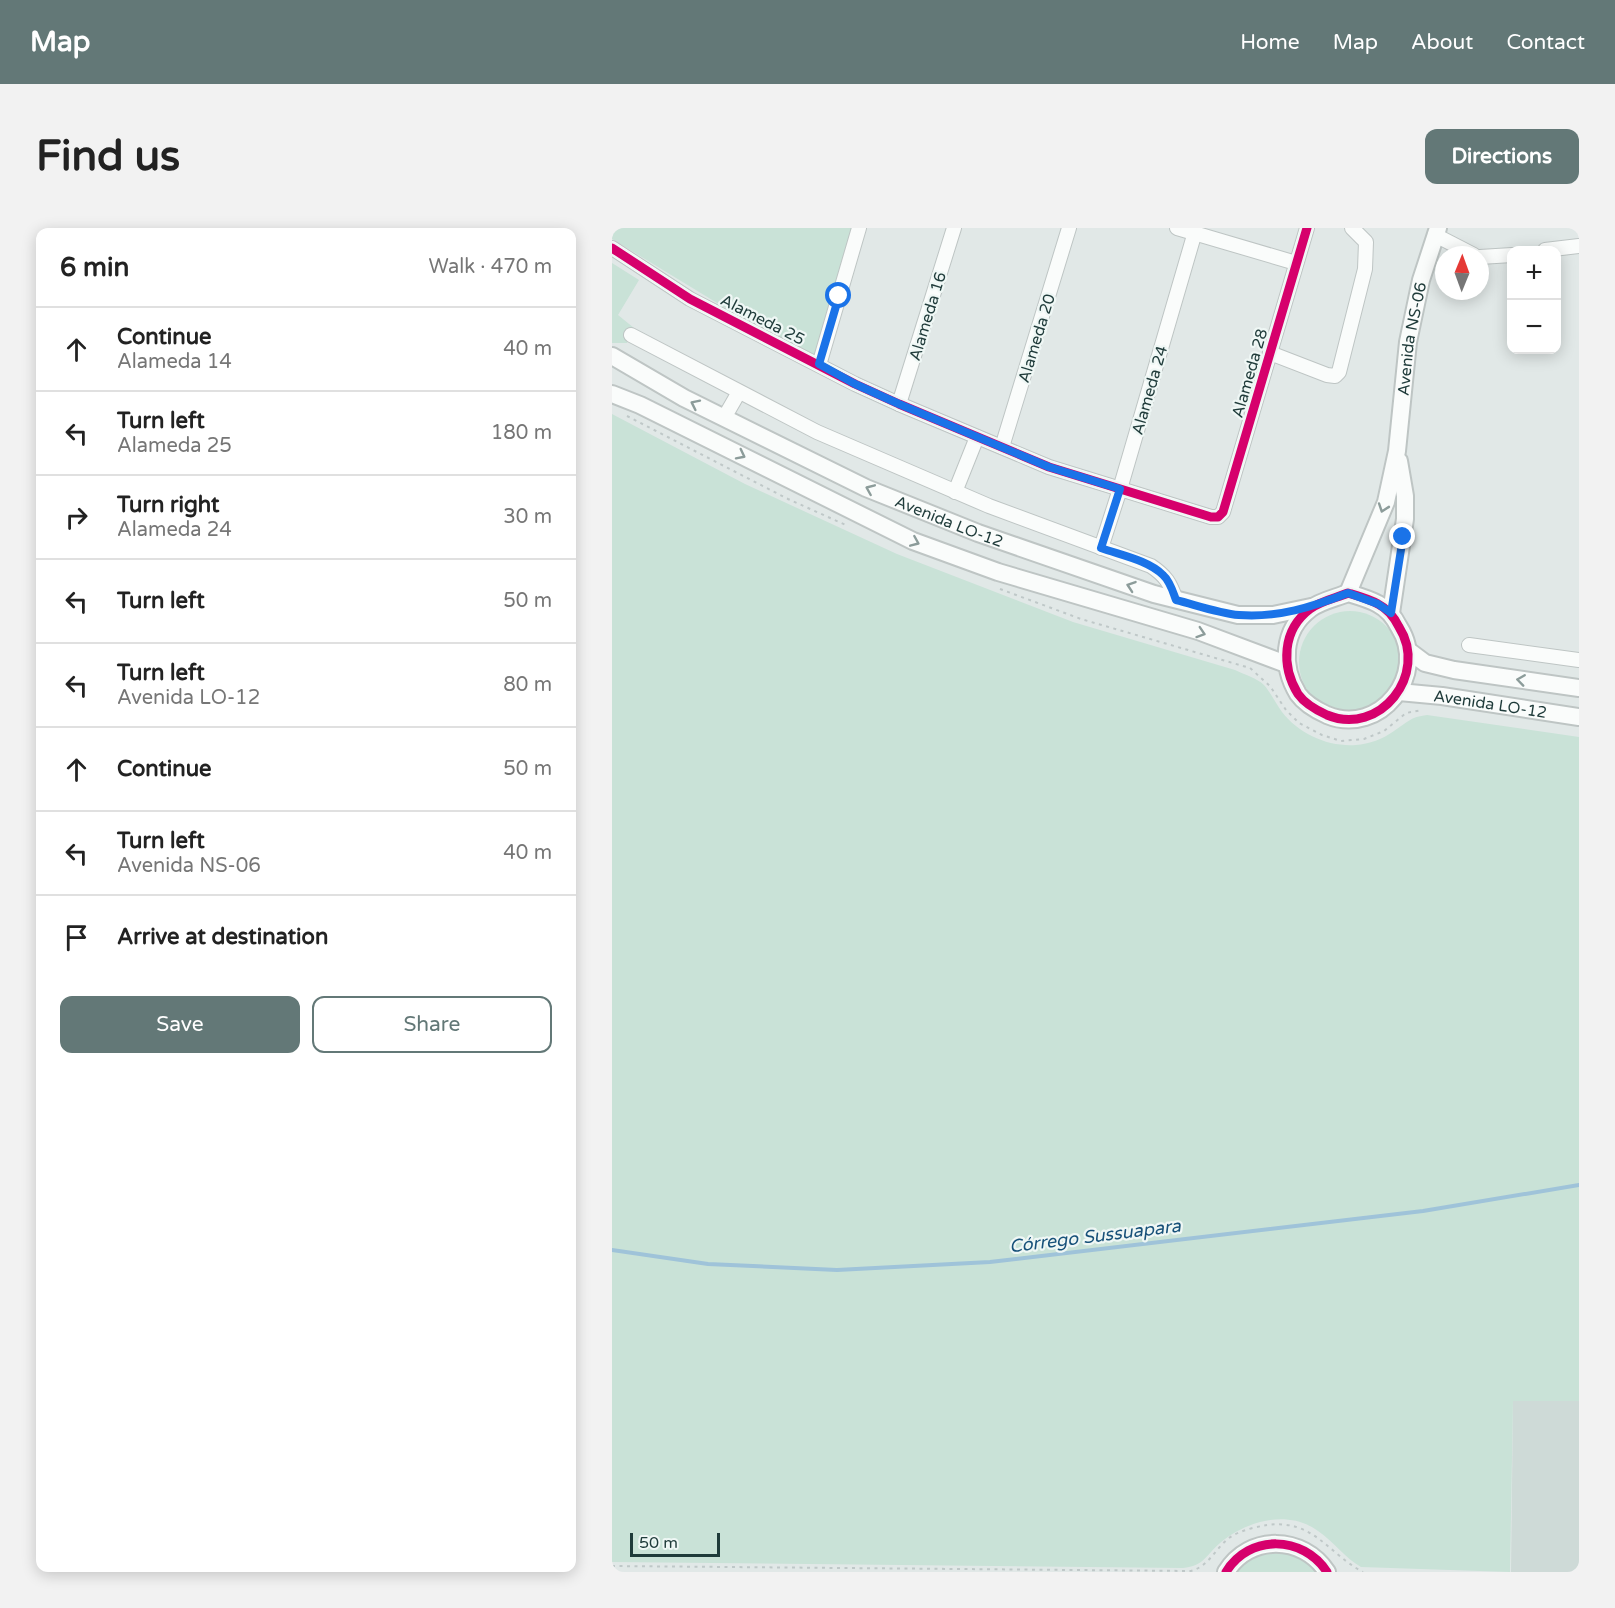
<!DOCTYPE html>
<meta charset="utf-8">
<style>
body{margin:0;font-family:"Varela Round",sans-serif;background:#f2f2f2;color:#222}
.controls{position:absolute;right:18px;top:18px;display:grid;overflow:hidden;border-radius:12px;box-shadow:0 3px 15px #0003}
.controls button{width:54px;height:54px;display:grid;place-items:center;padding:0;border:0;border-bottom:2px solid #e0e0e0;background:#fff;color:#222;font:30px sans-serif}
.compass{position:absolute;left:823px;top:18px;width:54px;height:54px;border-radius:50%;background:#fff;box-shadow:0 3px 15px #0003;rotate:1deg}
.scale{position:absolute;left:18px;bottom:15px;width:90px;box-sizing:border-box;padding-left:6px;border:3px solid #1f3b3a;border-top:0;font-size:16px;line-height:21px;white-space:nowrap;color:#1f3b3a;-webkit-text-stroke:4px #eff7f5;paint-order:stroke}
.stop{position:absolute;width:18px;height:18px;margin:-14px;border:4px solid #1a73e8;border-radius:50%;background:#fff}
.stop.end{background:#1a73e8;border-color:#fff;box-shadow:0 2px 6px #0008}
.list{margin:0;padding:0;list-style:none}
h2{display:flex;justify-content:space-between;align-items:center;height:78px;margin:0;padding:0 24px;font-size:26px}
h2 small{font-size:20px;font-weight:400;color:#767676}
.list li{display:grid;grid-template-columns:39px 1fr auto;gap:18px;align-items:center;box-sizing:border-box;height:84px;padding:0 24px;border-top:2px solid #e0e0e0}
.list b{display:block;font-size:22px;white-space:nowrap}
.list p{margin:0;font-size:20px;white-space:nowrap;color:#767676}
.list em{font-size:20px;font-style:normal;color:#767676}
.actions{display:flex;gap:12px;padding:18px 24px}
.actions a{flex:1;padding:14px 0;border:2px solid #637877;border-radius:12px;text-align:center;font-size:21px;color:#637877}
.actions .main{background:#637877;color:#fff}
.icon{flex:none;width:33px;height:33px;fill:none;stroke:currentColor;stroke-width:2;stroke-linecap:round;stroke-linejoin:round}
.map{position:relative;flex:none;width:967px;height:1344px;overflow:hidden;border-radius:12px}
header{display:flex;align-items:center;gap:36px;box-sizing:border-box;height:84px;padding:0 30px;background:#637877;color:#fff}
header strong{font-size:28px}
nav{display:flex;gap:33px;margin-inline-start:auto;font-size:21px}
.intro{display:flex;align-items:center;justify-content:space-between;box-sizing:border-box;height:144px;padding:0 36px}
h1{margin:0;font-size:42px}
.button{padding:15px 27px;border-radius:12px;background:#637877;color:#fff;font-size:21px;font-weight:700}
main{display:flex;gap:36px;padding:0 36px}
aside{flex:1;background:#fff;border-radius:12px;box-shadow:0 3px 15px #0003}
.map>svg:first-child{display:block}
.built{fill:#cedad7}
.green{fill:#c9e2d7}
.lines{fill:none;stroke-linecap:round;stroke-linejoin:round}
.stream{stroke:#9fc3d9;stroke-width:4}
.minor-casing{stroke:#bec5c4;stroke-width:16}
.tertiary-casing{stroke:#bec5c4;stroke-width:20}
.path{stroke:#bfc8c8;stroke-width:2;stroke-dasharray:3 4.5;stroke-linecap:butt}
.minor{stroke:#fafcfb;stroke-width:14}
.tertiary{stroke:#fafcfb;stroke-width:16}
.cycleway-casing{stroke:#eff7f5;stroke-width:13}
.cycleway{stroke:#d6006c;stroke-width:9}
.oneway{stroke:#8c9c9a}
.route{stroke:#1a73e8;stroke-width:8}
.labels{text-anchor:middle;stroke-width:4.5;stroke-linejoin:round;paint-order:stroke}
.street-label{font-size:16px;fill:#1f3b3a;stroke:#eff7f5}
.water-label{font-size:18px;font-style:italic;fill:#175179;stroke:#eff7f5}
</style>
<header>
<strong>Map</strong>
<nav><a>Home</a><a>Map</a><a>About</a><a>Contact</a></nav>
</header>
<div class="intro"><h1>Find us</h1><a class="button">Directions</a></div>
<main>
<aside>
<h2>6 min<small>Walk · 470 m</small></h2>
<ul class="list">
<li><svg class="icon" aria-label="ahead" viewBox="0 0 24 24"><path d="M12 20V5M6 11l6-6 6 6"/></svg><div><b>Continue</b><p>Alameda 14</p></div><em>40 m</em></li>
<li><svg class="icon" aria-label="left" viewBox="0 0 24 24"><path d="M17 20v-9H6M10 6l-5 5 5 5"/></svg><div><b>Turn left</b><p>Alameda 25</p></div><em>180 m</em></li>
<li><svg class="icon" aria-label="right" viewBox="0 0 24 24"><path d="M7 20v-9h11M14 6l5 5-5 5"/></svg><div><b>Turn right</b><p>Alameda 24</p></div><em>30 m</em></li>
<li><svg class="icon" aria-label="left" viewBox="0 0 24 24"><path d="M17 20v-9H6M10 6l-5 5 5 5"/></svg><div><b>Turn left</b></div><em>50 m</em></li>
<li><svg class="icon" aria-label="left" viewBox="0 0 24 24"><path d="M17 20v-9H6M10 6l-5 5 5 5"/></svg><div><b>Turn left</b><p>Avenida LO-12</p></div><em>80 m</em></li>
<li><svg class="icon" aria-label="ahead" viewBox="0 0 24 24"><path d="M12 20V5M6 11l6-6 6 6"/></svg><div><b>Continue</b></div><em>50 m</em></li>
<li><svg class="icon" aria-label="left" viewBox="0 0 24 24"><path d="M17 20v-9H6M10 6l-5 5 5 5"/></svg><div><b>Turn left</b><p>Avenida NS-06</p></div><em>40 m</em></li>
<li><svg class="icon" aria-label="arrive" viewBox="0 0 24 24"><path d="M6 21V4h12l-3 4 3 4H6"/></svg><div><b>Arrive at destination</b></div></li>
</ul>
<div class="actions"><a class="main">Save</a><a>Share</a></div>
</aside>
<div class="map">
<svg width="967" height="1344" viewBox="0 0 967 1344">
<rect width="100%" height="100%" fill="#e1e8e7"/>
<!-- built -->
<path class="built" d="M901,1172L967,1173V1344H899Z"/>
<!-- green -->
<g class="green">
<path d="M0,0H247L207,137L0,11Z"/>
<path d="M0,35L27,52L6,87L22,100L15,115H0Z"/>
<path d="M0,186L133,256L285,326L461,394L623,442C633,447 645,450 652,457C659,465 664,476 670,484C687,506 716,519 744,517C757,516 771,511 782,503C796,494 798,489 815,487L967,509V1173H901L898,1344L749,1339C733,1330 722,1314 706,1303C676,1281 634,1293 608,1315C594,1327 592,1338 571,1340L0,1334Z"/>
<circle cx="738" cy="434" r="51"/>
<path d="M662,1323C680,1325 694,1331 706,1344H623L640,1329Z"/>
</g>
<g class="lines">
<!-- stream -->
<path class="stream" d="M0,1022L96,1036L225,1042L378,1034L811,983L967,957"/>
<defs>
<g id="minor">
<path d="M565,0L684,35"/>
<path d="M823,7L862,27"/>
<path d="M0,20L78,71L243,156L287,176L437,239L599,289H606L611,284L695,0"/>
<path d="M933,22L967,18"/>
<path d="M868,29L900,27"/>
<path d="M19,107L205,204L377,278L539,338C554,348 558,355 564,372"/>
<path d="M658,125L715,147L723,148L727,144L753,41L754,14L740,0"/>
<path d="M207,137L247,0"/>
<path d="M287,176L342,0"/>
<path d="M112,190L127,164"/>
<path d="M390,219L457,0"/>
<path d="M343,264L365,209"/>
<path d="M489,320L508,261L583,4"/>
<path d="M857,417L967,432"/>
</g>
<g id="tertiary">
<path id="s1" d="M0,128L72,170L254,260L366,305L542,366L626,387H661L699,379"/>
<path d="M0,166L28,177L301,313L386,344L586,403L674,436"/>
<path d="M736,365C746,368 757,371 766,376C776,381 782,389 787,399C817,446 768,509 715,487C704,482 693,476 686,466C669,438 670,402 698,381C708,373 724,370 736,365Z"/>
<path id="s2" d="M736,365L774,274L785,223L796,114L809,52L826,0"/>
<path d="M779,385L793,291V268L787,233"/>
<path d="M797,423L813,435L842,442L967,460"/>
<path id="s3" d="M787,464L830,468L967,489"/>
<path d="M614,1344C637,1306 691,1307 715,1344"/>
</g>
</defs>
<!-- minor casing -->
<use href="#minor" class="minor-casing"/>
<!-- tertiary casing -->
<use href="#tertiary" class="tertiary-casing"/>
<!-- path -->
<g class="path">
<path d="M15,188L176,271L236,298"/>
<path d="M388,361L469,391L638,440L658,458L674,482L687,495L710,507L729,513L752,511L772,503L794,485L810,482"/>
<path d="M0,1338L579,1343C598,1338 604,1318 620,1308C630,1302 644,1299 655,1297C702,1291 715,1325 751,1344"/>
</g>
<!-- minor -->
<use href="#minor" class="minor"/>
<!-- tertiary -->
<use href="#tertiary" class="tertiary"/>
<defs>
<g id="cycleway">
<path d="M0,20L78,71L243,156L287,176L437,239L599,289H606L611,284L695,0"/>
<path d="M736,365C746,368 757,371 766,376C776,381 782,389 787,399C817,446 768,509 715,487C704,482 693,476 686,466C669,438 670,402 698,381C708,373 724,370 736,365Z"/>
<path d="M614,1344C637,1306 691,1307 715,1344"/>
</g>
</defs>
<!-- cycleway casing -->
<use href="#cycleway" class="cycleway-casing"/>
<!-- cycleway -->
<use href="#cycleway" class="cycleway"/>
</g>
<!-- one-way arrows -->
<defs><path id="oneway-chevron" d="M-2-3.5L2.5 0L-2 3.5" fill="none" stroke-width="1.6" stroke-linecap="round" stroke-linejoin="round" transform="scale(1.5)"/></defs>
<g class="oneway">
<use href="#oneway-chevron" transform="translate(83 176) rotate(-154)"/>
<use href="#oneway-chevron" transform="translate(129 227) rotate(27)"/>
<use href="#oneway-chevron" transform="translate(258 261) rotate(-157)"/>
<use href="#oneway-chevron" transform="translate(771 280) rotate(109)"/>
<use href="#oneway-chevron" transform="translate(303 314) rotate(23)"/>
<use href="#oneway-chevron" transform="translate(519 358) rotate(-161)"/>
<use href="#oneway-chevron" transform="translate(589 405) rotate(18)"/>
<use href="#oneway-chevron" transform="translate(909 452) rotate(-172)"/>
</g>
<g class="lines">
<!-- route -->
<path class="route" d="M227,68L207,136L243,156L287,176L437,239L508,261L489,320C508,327 536,332 551,347C558,353 561,364 564,372C584,377 606,385 627,387C666,390 700,379 736,365L766,376L779,385L791,309"/>
</g>
<g class="labels">
<!-- street labels -->
<g class="street-label">
<text transform="translate(315 88) rotate(-73)" y="6">Alameda 16</text>
<text transform="translate(151 91) rotate(27)" y="6">Alameda 25</text>
<text transform="translate(424 110) rotate(-73)" y="6">Alameda 20</text>
<text dy="6" stroke="none"><textPath href="#s2" startOffset="264">Avenida NS-06</textPath></text>
<text transform="translate(637 145) rotate(-74)" y="6">Alameda 28</text>
<text transform="translate(537 162) rotate(-74)" y="6">Alameda 24</text>
<text dy="6" stroke="none"><textPath href="#s1" startOffset="376">Avenida LO-12</textPath></text>
<text dy="6" stroke="none"><textPath href="#s3" startOffset="92">Avenida LO-12</textPath></text>
</g>
<!-- water labels -->
<g class="water-label">
<text transform="translate(483 1008) rotate(-7)" y="6">Córrego Sussuapara</text>
</g>
</g>
</svg>
<div class="controls">
<button>+</button>
<button>−</button>
</div>
<svg class="compass" viewBox="-18 -18 36 36"><path d="M0-13l5 13h-10z" fill="#e53935"/><path d="M0 13l5-13h-10z" fill="#767676"/></svg>
<div class="scale">50 m</div>
<div class="stop" style="left:227px;top:68px"></div>
<div class="stop end" style="left:791px;top:309px"></div>
</div>
</main>
